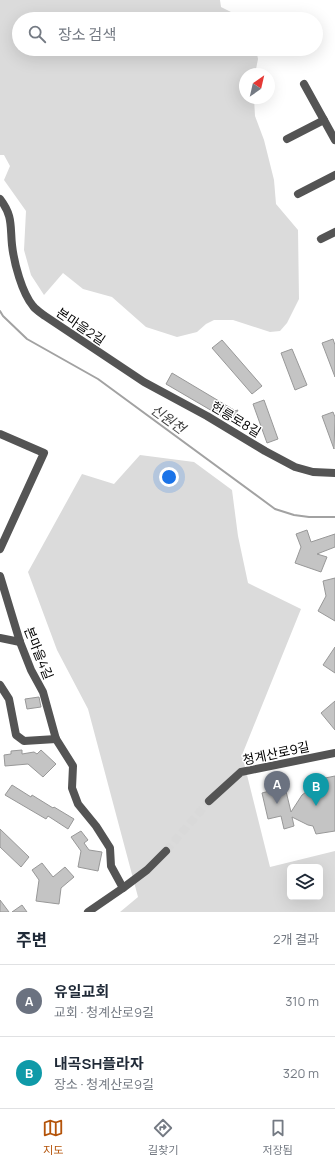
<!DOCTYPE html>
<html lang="ko">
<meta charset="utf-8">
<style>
body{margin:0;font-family:Manrope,"Noto Sans KR",sans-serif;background:#f2f2f3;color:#1f2937}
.controls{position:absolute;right:12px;bottom:12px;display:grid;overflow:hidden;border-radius:6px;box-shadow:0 4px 16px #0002}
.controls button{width:36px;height:36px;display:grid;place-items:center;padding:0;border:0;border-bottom:1px solid #e0e1e3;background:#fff;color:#1f2937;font:20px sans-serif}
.compass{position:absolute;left:239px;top:68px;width:36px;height:36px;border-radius:50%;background:#fff;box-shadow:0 4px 16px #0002;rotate:34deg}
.you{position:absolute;left:169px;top:477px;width:14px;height:14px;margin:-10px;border:3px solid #fff;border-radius:50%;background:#1a73e8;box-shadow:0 0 0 6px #1a73e833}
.badge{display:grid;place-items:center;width:26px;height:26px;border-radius:50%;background:#b45309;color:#fff;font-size:13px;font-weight:700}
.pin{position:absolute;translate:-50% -33px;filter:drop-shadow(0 1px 2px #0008)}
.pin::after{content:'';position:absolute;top:21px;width:14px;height:12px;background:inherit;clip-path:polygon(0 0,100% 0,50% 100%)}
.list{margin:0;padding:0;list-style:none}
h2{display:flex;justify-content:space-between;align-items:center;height:52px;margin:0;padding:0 16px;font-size:17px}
h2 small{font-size:13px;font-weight:400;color:#747a83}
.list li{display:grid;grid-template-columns:26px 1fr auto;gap:12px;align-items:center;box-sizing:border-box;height:72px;padding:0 16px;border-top:1px solid #e0e1e3}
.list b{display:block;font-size:15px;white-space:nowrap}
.list p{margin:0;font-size:13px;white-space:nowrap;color:#747a83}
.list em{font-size:13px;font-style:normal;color:#747a83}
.icon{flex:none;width:22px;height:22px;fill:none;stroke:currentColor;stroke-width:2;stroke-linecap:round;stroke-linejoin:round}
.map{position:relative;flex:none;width:335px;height:912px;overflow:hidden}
.search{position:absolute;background:#fff;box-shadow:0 4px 16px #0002;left:12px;right:12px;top:12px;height:44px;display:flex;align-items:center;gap:10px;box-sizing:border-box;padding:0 14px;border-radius:22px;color:#747a83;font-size:15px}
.sheet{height:196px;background:#fff}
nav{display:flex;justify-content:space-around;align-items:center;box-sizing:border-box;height:56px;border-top:1px solid #e0e1e3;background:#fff;font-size:11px;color:#747a83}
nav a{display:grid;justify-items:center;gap:2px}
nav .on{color:#b45309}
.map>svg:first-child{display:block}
.green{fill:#dbdbdb;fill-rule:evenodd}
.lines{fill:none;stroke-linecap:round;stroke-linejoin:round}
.stream{stroke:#a2a2a2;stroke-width:2}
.building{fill:#c4c4c4;stroke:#989898}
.minor-tunnel{stroke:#d9d9d9;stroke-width:8;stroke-dasharray:8 4;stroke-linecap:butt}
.minor{stroke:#545454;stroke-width:8}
.labels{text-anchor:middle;stroke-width:3;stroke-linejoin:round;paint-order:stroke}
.street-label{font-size:13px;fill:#000;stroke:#fff}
.water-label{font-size:14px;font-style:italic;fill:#434343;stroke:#fff}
</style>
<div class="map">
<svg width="335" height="912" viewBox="0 0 335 912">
<rect width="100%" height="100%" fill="#fff"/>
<!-- green -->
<g class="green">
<path d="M0,0H220L221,7L245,19H19V49H256L258,59L255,74H245V98H254L255,116L264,140L274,180L276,204L298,230L299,299L287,323L280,331L270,332L233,320H214L206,324L197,332L177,337L146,327L112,297L83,289L63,273L44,295L31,275L24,250L26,211L4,180L10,166L4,155H0Z"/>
<path d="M140,455L194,462L232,490L238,536L248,583L301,609L242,755L270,867L335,851V912H120L138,897L88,709L57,650L28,572L82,474L114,484ZM290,867H320V897H290Z"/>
</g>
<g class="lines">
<!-- stream -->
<path class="stream" d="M0,311L3,316L27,339L98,379L275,509L294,515L309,517H335"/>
</g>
<!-- building -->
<g class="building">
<path d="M333,339L335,345V377L322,343Z"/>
<path d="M222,340L262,386L252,394L212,348Z"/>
<path d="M292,349L307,385L295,390L281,353Z"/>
<path d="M172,373L234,410L231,412L238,410L231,422L166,384Z"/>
<path d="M264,400L278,439L267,443L253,404Z"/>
<path d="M333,412L335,417L334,449L322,416Z"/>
<path d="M307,530L311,542L335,534V547L317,554L327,557L321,572L295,563L301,547L296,534Z"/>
<path d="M335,578V621L318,611L326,596L323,581Z"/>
<path d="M335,647V673L323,665Z"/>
<path d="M39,697L41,707L27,709L25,699Z"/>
<path d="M335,701V730L321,713Z"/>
<path d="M22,750V754L34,752L37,754L41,750L56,764L43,777L28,764L5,766L4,755L11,754V751Z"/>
<path d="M335,776V831L316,834L313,826L308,825L292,817L294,826L284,829L281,816L268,819L262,793L285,787L291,812L302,795L306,792L305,782Z"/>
<path d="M12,785L31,797L32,795L53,808L54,807L74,819L68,829L48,816L46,819L5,795Z"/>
<path d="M0,829L29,857L21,867L0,847Z"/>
<path d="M81,831L88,840L84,843L89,850L102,852L98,871L78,867L81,851L71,837Z"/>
<path d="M42,863L53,877L65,867L74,877L61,888L59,904L36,901L39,880L32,870Z"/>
<path d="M0,900L9,912H0Z"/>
<path d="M22,905L27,912H12Z"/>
</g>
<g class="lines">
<!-- minor-tunnel -->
<path class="minor-tunnel" d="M166,851L209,801"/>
<!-- minor -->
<g class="minor">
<path d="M304,84L335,140"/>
<path d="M287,139L324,120"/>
<path d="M298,194L335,175"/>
<path d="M0,199C13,216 10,225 12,245C14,263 22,293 33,306C36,310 41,313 45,316L144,382L207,416L265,451L295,467L313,472L335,473"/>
<path d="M321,239L335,232"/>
<path d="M0,434L44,453L0,549"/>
<path d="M0,576L20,642L31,670L43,692L56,739L73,766L72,788L78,804L96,826L110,848L111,866L123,888"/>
<path d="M0,638L20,642"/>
<path d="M0,685L9,699L16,735L24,741L56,739"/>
<path d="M209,801L241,772L335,753"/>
<path d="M88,912L123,888L147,870L166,851"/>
</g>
</g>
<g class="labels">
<!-- street labels -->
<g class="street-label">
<text transform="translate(81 326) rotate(34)" y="5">본마을2길</text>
<text transform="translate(236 419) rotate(31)" y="5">헌릉로8길</text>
<text transform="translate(39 653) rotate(68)" y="5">본마을4길</text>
<text transform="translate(276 753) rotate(-12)" y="5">청계산로9길</text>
</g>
<!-- water labels -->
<g class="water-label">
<text transform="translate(168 419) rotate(36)" y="5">신원천</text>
</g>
</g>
</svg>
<div class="controls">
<button><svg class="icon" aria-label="layers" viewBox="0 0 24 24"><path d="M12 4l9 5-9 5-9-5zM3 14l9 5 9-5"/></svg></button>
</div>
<svg class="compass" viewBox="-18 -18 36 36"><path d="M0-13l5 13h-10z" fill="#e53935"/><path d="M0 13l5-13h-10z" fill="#747a83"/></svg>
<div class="you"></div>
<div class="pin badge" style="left:277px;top:804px;background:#6b7280">A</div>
<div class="pin badge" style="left:316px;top:806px;background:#0f9aa8">B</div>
<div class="search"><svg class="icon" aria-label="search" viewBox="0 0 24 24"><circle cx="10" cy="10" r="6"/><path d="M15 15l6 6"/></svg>장소 검색</div>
</div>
<section class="sheet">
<h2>주변<small>2개 결과</small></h2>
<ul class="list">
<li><span class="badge" style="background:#6b7280">A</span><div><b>유일교회</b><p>교회 · 청계산로9길</p></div><em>310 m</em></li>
<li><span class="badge" style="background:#0f9aa8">B</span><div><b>내곡SH플라자</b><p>장소 · 청계산로9길</p></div><em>320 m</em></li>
</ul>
</section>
<nav>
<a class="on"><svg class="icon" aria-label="map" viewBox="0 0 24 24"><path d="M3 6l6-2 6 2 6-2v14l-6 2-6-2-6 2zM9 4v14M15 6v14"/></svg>지도</a>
<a><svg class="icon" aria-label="directions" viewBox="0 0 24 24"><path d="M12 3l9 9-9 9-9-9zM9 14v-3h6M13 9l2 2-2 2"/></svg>길찾기</a>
<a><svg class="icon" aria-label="saved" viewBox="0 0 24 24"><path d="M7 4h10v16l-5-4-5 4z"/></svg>저장됨</a>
</nav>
